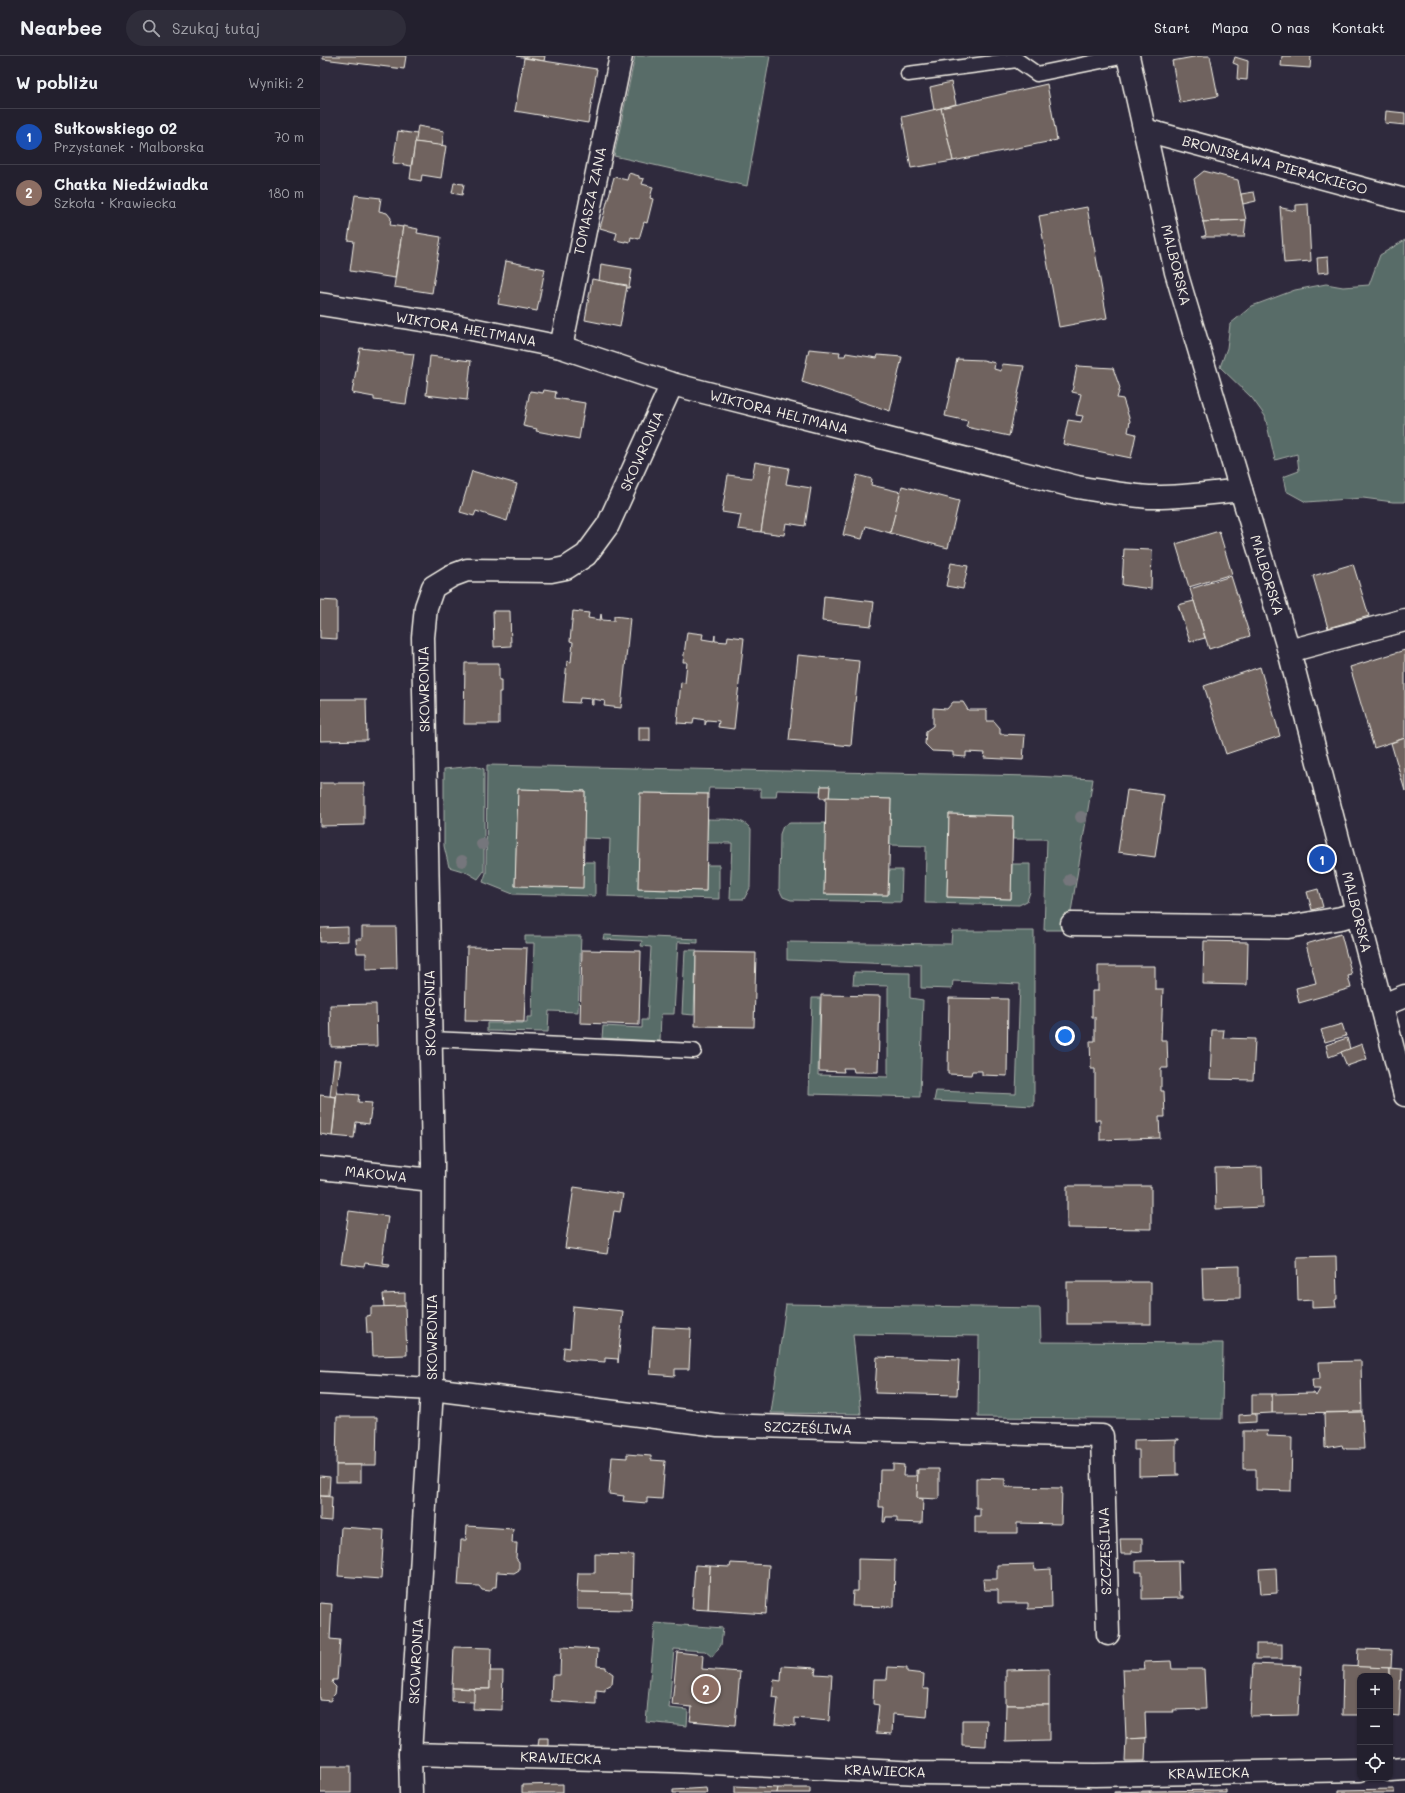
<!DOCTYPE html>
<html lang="pl">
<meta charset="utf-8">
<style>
body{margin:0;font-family:Mali,sans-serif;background:#2f2d3a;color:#f1f3f6}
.controls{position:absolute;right:12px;bottom:12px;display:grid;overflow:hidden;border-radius:8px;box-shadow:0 1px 3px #0004}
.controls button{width:36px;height:36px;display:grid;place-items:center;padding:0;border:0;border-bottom:1px solid #403e4a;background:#23202e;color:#f1f3f6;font:20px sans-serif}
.you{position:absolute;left:745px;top:980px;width:14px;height:14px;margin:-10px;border:3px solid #fff;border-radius:50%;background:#1a73e8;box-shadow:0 0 0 6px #1a73e833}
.badge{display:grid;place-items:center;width:26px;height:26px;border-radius:50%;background:#d93025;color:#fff;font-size:13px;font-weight:700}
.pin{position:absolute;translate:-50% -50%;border:2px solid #fff;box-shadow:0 1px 4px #0006}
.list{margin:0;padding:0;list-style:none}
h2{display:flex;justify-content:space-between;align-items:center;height:52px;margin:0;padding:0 16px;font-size:17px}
h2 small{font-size:13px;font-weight:400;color:#a3a3aa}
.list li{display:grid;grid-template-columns:26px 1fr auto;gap:12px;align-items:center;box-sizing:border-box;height:56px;padding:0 16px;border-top:1px solid #403e4a}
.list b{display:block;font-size:15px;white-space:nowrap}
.list p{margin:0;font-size:13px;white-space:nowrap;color:#a3a3aa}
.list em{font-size:13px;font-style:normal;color:#a3a3aa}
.icon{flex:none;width:22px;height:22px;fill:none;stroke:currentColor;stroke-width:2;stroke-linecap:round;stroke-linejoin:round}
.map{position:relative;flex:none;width:1085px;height:1737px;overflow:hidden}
header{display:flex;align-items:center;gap:24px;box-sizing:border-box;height:56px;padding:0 20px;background:#23202e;border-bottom:1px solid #403e4a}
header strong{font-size:19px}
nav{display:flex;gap:22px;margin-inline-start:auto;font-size:14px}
.search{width:280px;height:36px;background:#2f2d3a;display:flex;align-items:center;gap:10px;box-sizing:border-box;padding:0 14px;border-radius:22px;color:#a3a3aa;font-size:15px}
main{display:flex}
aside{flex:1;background:#23202e}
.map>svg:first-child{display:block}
.green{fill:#586c67;stroke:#a6aea8}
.building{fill:#6f635e;stroke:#f4f1e8}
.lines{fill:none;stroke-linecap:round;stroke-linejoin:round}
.service-casing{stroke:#f4f1e8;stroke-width:17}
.minor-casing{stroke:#f4f1e8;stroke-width:25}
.tertiary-casing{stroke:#f4f1e8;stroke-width:25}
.service{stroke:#2f2a3d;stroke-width:14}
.minor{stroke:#2f2a3d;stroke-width:22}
.tertiary{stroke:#2f2a3d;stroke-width:22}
.tree{fill:#75767b}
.labels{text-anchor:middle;stroke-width:4;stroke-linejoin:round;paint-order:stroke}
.street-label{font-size:14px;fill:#f4f1e8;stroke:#2f2a3d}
</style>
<header>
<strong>Nearbee</strong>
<div class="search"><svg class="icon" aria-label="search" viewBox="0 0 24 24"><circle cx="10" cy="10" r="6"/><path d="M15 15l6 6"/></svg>Szukaj tutaj</div>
<nav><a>Start</a><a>Mapa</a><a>O nas</a><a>Kontakt</a></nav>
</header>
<main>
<aside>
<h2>W pobliżu<small>Wyniki: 2</small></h2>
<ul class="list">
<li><span class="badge" style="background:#1a4fb4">1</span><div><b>Sułkowskiego 02</b><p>Przystanek · Malborska</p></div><em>70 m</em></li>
<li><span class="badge" style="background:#8d6e63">2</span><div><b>Chatka Niedźwiadka</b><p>Szkoła · Krawiecka</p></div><em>180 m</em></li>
</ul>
</aside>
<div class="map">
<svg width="1085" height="1737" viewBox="0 0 1085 1737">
<rect width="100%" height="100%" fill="#2f2a3d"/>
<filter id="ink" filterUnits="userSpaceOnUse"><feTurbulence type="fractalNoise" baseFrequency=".025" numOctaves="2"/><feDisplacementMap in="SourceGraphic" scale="8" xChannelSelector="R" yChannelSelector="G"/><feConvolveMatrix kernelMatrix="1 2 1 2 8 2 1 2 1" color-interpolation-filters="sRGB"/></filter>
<g filter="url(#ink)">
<!-- green -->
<g class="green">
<path d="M315,0H450L427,130L294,100Z"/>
<path d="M1085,184V446H1073L1043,442L986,446L966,435L963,421L979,415L977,398L955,404L945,360L932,342L900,311L907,292L910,268L932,250L975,234L1006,228L1023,231L1049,229L1060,199Z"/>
<path d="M167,709L713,720L773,723L748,874H724L727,783H693V760L629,758L627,841L691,843L692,808H710V836L707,845L699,849L605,847L606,790L570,789L571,743L509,742L510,730H501V735L457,734L456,741H441V733L389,732L388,738L321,737L318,833L386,835V809H399V843L288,840L290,783L264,782L265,735L198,733L195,830L263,806H275V840L193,838L163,826L166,817Z"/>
<path d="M155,710L164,713V815L158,823L146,816L129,811L124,790V713Z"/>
<path d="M388,763C401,764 424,760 431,774L430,832L424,843H410L412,787H387Z"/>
<path d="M470,767H506L504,838L568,839L569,814H582L581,846L471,844L463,841L459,833L460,778L463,770Z"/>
<path d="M632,875H714V1050L614,1045L616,1035L696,1038L700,928L633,925L632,933L601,932V909L467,904V886L631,888Z"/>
<path d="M284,879L378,883V887L358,886L354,958H341L340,985L282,982L283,970L322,972V964H327L331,891L321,890L322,885L283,883Z"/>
<path d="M205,880H261L258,956L229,955L228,976L167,975V967H207V961H212L214,887H205Z"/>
<path d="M365,894H376L374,959L362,958Z"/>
<path d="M534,916L590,917V942L603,944L600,1041L489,1038L492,942H500L498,1019L568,1021V930L533,929Z"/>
<path d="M466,1248L720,1252L721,1286L903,1287L902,1363L658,1361L659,1280L533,1278L541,1358L451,1357Z"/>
<path d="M335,1567L403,1572L401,1589L392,1601L385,1595L354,1593L349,1652L368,1654L367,1670L326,1666Z"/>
</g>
<!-- building -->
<g class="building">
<path d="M3,0H86L84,13L3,3Z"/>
<path d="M197,0H225L224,5Z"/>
<path d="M879,0H890L898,40L860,47L852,5Z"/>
<path d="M962,0H991L990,12L961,10Z"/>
<path d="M915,1L928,5L927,24L917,23L918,9L913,7Z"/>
<path d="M204,2L277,13L268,67L195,55Z"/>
<path d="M631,26L636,48L614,54L610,31Z"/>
<path d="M727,28L737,84L633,105L621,52Z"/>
<path d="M621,52L633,105L591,112L582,61Z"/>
<path d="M1066,55L1085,57V69L1065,67Z"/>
<path d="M98,70L124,75L122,90L95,86Z"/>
<path d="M78,75L97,78L91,110L73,107Z"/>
<path d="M95,86L126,90L121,122L102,119L101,125L90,123Z"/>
<path d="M884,115L918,124L926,164L882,166L883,165L874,123Z"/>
<path d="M309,117L319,120V122L324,123L322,128L333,131L330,142L333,143L327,167L324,166L319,183L311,181L310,186L305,185V186L295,184L297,177L280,172L294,121L307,124Z"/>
<path d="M134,127L144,128L142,139L132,137Z"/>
<path d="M934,136L936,145L923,148L921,138Z"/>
<path d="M35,139L61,142L59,155L67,157L71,162L70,169L83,171L75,222L30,215L34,185L28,184Z"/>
<path d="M988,148L991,205L964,207L960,150L962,152L976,155V149Z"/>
<path d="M767,151L787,262L739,271L719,160Z"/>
<path d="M926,164L924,181H882L886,179L883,166Z"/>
<path d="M83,170L98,173L97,177L121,181L112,237L74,231Z"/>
<path d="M1008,201L1009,216L998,217L997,202Z"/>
<path d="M186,205L225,213L217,255L178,248Z"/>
<path d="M281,208L312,213L309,232H306L307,229L279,225Z"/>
<path d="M272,223L307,230L300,271L265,264Z"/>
<path d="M40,292L94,298L86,348L54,344V341L32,337Z"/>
<path d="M489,293L520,296L519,300H525L526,297L557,302L558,299L582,301L570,355L482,326Z"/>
<path d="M110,300L151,305L147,344L106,339Z"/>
<path d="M637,303L663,304L675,307L674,313L681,315L682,308L704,310L689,380L646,371L648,365L625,360Z"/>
<path d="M757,310L793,312L800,332L797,342L803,343L810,365L808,376L816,378L811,402L743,388L748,364L761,366L763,360L756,359L761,338L752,336Z"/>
<path d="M224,334L236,336L235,342L265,347L259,383L216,375L217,373L203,370L210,335L223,337Z"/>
<path d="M435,406L452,409L441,476L418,473L421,459L402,456L408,419L432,422Z"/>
<path d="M452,409L469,412L466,428L491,432L485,470L466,467L464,479L441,476Z"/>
<path d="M152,415L197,428L187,465L156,455L154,460L140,456Z"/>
<path d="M537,419L552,423L551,429L581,436L570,477L546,470L542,483L523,479Z"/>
<path d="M582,430L639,445L628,492L570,477Z"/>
<path d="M899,475L912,518L869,531L856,488Z"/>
<path d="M804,493L832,494L831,533L802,529Z"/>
<path d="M631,507L648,510L643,533L626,530Z"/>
<path d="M1033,508L1049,560L1008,572L993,520Z"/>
<path d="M911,520L930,580L889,593L870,533Z"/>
<path d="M504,540L554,546L551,570L502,565Z"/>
<path d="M0,544L17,545V583L0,582Z"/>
<path d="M874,545L885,582L870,586L858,549Z"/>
<path d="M173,555H190L191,590L174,591Z"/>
<path d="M253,555L269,557L268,562L280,564L281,558L282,564L294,565V560L310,562L301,652L284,650L285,645L273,643V649H271L272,643L260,642L259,647L243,646L247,605L251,606L253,586L250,585Z"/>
<path d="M367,576L383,578L382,583L394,585L395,579V585L407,586L408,580L424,582L414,673L398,671L399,665L387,664L385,669V664L374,662L373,668L357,667L361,626L365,627L367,606H363Z"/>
<path d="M1085,594V682L1054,692L1030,611Z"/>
<path d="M478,599L539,605L531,690L469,684Z"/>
<path d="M145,607H179V624H181V636H179V668H144Z"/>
<path d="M940,611L960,680L906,698L884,630Z"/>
<path d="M0,643H46L47,684L0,685Z"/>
<path d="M633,646H643L648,654H667V665H674L680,672V678L705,679L703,704L664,702L665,697L646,696V701L633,700V696L612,695L605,688L606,675L613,670V652L627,653Z"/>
<rect x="319" y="671" width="11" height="14"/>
<path d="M1085,682V735L1071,687Z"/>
<path d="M0,727H44V769L0,770Z"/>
<path d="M501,730H510L509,742H500Z"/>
<path d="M198,733L265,735L263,832L195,830Z"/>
<path d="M807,734L844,739L835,801L798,796Z"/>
<path d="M320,737L388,738L386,835L318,833Z"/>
<path d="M506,741L571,743L568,839L504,838Z"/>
<path d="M629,758L693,760L691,843L627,841Z"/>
<path d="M998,833L1003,851L992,854L987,836Z"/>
<path d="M28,871V885L0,886V872Z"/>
<path d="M42,871H76L77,912L46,913V897H37L36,883H42Z"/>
<path d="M1021,878L1032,919L1028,920L1031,932L979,947L976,932L996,927L986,888Z"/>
<path d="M884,885L928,886L927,929L883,928Z"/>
<path d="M147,891L207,892L204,966L145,965Z"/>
<path d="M262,894L321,895L319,969L260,967Z"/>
<path d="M376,896L436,897L434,971L375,970Z"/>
<path d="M778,910H835V933H843L841,984H847L848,1012H841V1035H844L845,1061H839L840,1082L780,1084V1064H775V1013H771L770,985H775V961H772V935H778Z"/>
<path d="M501,939L560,940L558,1016H534L533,1012H523L524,1016L499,1015Z"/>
<path d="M629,942L688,943L687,1020L662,1019V1015H652L651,1019L628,1018Z"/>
<path d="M56,948L57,990L11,991L10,949Z"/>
<path d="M1022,968L1026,980L1005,986L1001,974Z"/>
<path d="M892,974H904L903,982L935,983L933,1024L890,1023Z"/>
<path d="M1027,982L1030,993L1009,1001L1006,989Z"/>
<path d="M1042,988L1047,1003L1027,1010L1021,996Z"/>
<path d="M14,1004H21L16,1041L10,1040Z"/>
<path d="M17,1037L39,1039L38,1046L52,1047L49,1068L36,1066L34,1082L12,1080Z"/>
<path d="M0,1039L16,1041L12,1080L0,1078Z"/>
<path d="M942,1111L943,1151L896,1153L895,1112Z"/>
<path d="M747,1130H831V1173L747,1172Z"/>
<path d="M254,1131L303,1138L300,1156L294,1155L287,1198L245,1192Z"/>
<path d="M29,1155L68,1160L62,1207L70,1208L69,1210L45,1207L44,1211L21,1208Z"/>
<path d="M1016,1200L1017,1243L1015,1244L1016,1251L992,1252V1244L978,1245L977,1201Z"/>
<path d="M920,1210V1242L883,1243L882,1211Z"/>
<rect x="747" y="1226" width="84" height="42"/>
<path d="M85,1237V1250L64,1251L63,1238Z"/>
<path d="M85,1250L87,1299L53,1300L52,1277H47L46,1260L51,1259V1251Z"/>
<path d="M253,1250L303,1255L298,1307V1303L285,1302V1306L243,1303L244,1291L250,1292Z"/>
<path d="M333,1271L371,1273L369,1313H355V1320L330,1318Z"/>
<path d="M557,1301L639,1304L637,1339L555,1337Z"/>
<path d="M1041,1305L1042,1356L952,1357V1338L994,1337L996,1340L1000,1333H993L992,1323H1000L999,1306Z"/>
<path d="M932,1338H952V1357L932,1358Z"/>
<path d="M1042,1356L1044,1393H1026V1392H1023L1022,1389L1005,1392L1004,1357Z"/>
<path d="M932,1358H936V1366L919,1367V1359Z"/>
<path d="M17,1361H57L56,1409H16Z"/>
<path d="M923,1375H948L947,1380L972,1381L971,1435L936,1434V1413H923Z"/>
<path d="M859,1383V1384H856V1418H859V1419L819,1420V1394H814V1384Z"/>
<path d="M307,1398L331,1400V1404L345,1405L342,1443L327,1442V1447L303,1445L304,1440L289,1438L292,1401L307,1402Z"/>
<path d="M573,1408L584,1409L583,1420H596V1414L598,1415L597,1442L603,1443L602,1467L577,1466V1461H566L565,1466H563L564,1451H559L560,1414H573Z"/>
<rect x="16" y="1409" width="25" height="17"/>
<path d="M598,1413H619V1443L597,1442Z"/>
<path d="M0,1420L10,1421L9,1440H0Z"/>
<path d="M656,1422L685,1423V1431L742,1432L741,1468L697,1467V1477H655V1460H660V1452H656Z"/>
<path d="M0,1440L12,1441L11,1465L0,1464Z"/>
<path d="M147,1470L193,1473L192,1487H197L196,1502L199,1506V1514L194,1517L177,1516L176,1531H173L170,1535L162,1534L159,1530L138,1529L141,1484H146Z"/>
<path d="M21,1471L64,1474L61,1523L18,1520Z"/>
<path d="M800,1483H822V1496L812,1495V1498H801Z"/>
<path d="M275,1498L313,1499L312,1537L257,1536L258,1517H275Z"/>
<path d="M538,1503L575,1504L574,1551L532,1550L533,1535H538Z"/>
<path d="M862,1504V1506H858L859,1540H863V1542L822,1543V1516H816V1505Z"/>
<path d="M411,1507L449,1509L446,1558L388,1554L390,1510L410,1511Z"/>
<path d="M714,1508L715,1514L731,1513L732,1552L708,1553V1547H678V1534H664L663,1523H677V1509Z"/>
<path d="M375,1509L390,1510L388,1554L372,1553Z"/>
<path d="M956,1512L957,1537L941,1538L939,1513Z"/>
<path d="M257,1536L312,1537L311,1554L257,1553Z"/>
<path d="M0,1547L12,1548L10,1583L20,1584L17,1624H13L12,1627L16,1631L15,1638L11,1642V1645L0,1644Z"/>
<rect x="936" y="1588" width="26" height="15"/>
<path d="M134,1591L171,1592L170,1633L132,1632Z"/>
<path d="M241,1591L278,1593L277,1610L286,1611V1613L293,1618L292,1628L285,1632V1635L276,1634V1648L231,1645L232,1619H240Z"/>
<path d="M1038,1593L1072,1594L1071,1612L1037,1611Z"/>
<path d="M357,1596L383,1599L382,1613L420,1616L415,1669L370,1665L372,1651L352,1649Z"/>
<path d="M851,1605L852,1613H884L886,1653L853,1654L854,1656H825L826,1682L806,1683L803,1613H825L824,1606Z"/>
<path d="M933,1608L981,1610L978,1659L930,1660Z"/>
<path d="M462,1610L496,1612L495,1618L512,1619L509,1665L475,1662V1670L455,1668L458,1642L452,1641L454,1624L461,1625Z"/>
<path d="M1023,1610L1069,1612V1620H1040V1659H1022Z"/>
<path d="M568,1611L587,1612V1616L604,1618L603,1633H609L607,1661L573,1658L572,1678L556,1677L559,1649L553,1648L554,1623H567Z"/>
<path d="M1069,1612L1081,1613L1079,1660L1070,1659Z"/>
<path d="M729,1613V1649H686V1614Z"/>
<path d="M170,1615H183L182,1654L153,1653L154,1633H170Z"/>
<path d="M132,1632L154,1633V1646L132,1645Z"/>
<path d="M686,1649H729V1685L685,1686Z"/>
<path d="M642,1664H667L666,1690L642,1689Z"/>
<path d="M219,1682H228V1690H218Z"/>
<path d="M826,1682L825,1705H805L806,1683Z"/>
<rect x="0" y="1710" width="31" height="27"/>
<path d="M243,1728V1737H202V1729Z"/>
<path d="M415,1730L458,1732L457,1737H415Z"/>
<path d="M386,1732L387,1737H353V1734Z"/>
<path d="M458,1732H490V1737H457Z"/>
<path d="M1074,1733V1737H1019V1734Z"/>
<path d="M906,1734V1737H830L829,1735Z"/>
<path d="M829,1735L830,1737H794V1736Z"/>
</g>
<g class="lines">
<defs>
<g id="service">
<path d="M588,18L697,4L717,18L806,0"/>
<path d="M111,983L374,995"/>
</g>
<g id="minor">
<path d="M825,74L1085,144"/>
<path d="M0,248L127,268L241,291L352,328L757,431C781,435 805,439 829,441C860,442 891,437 921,434"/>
<path d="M241,291L301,0"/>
<path d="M969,595L1085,564"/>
<path d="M752,868L968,871L1021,862L1037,857"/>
<path d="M1061,950L1085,940"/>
<path d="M0,1112L112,1124"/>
<path d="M0,1327L112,1333L398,1369L782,1380L788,1578"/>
<path d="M90,1698L352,1705L599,1717L775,1719L1040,1714"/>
<path d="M1070,1714L1085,1713"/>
<path d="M91,1737L90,1698L112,1333L113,1107L103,581L106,551L113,531L131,520L147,514L231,515L246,512L266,499L288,469L352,328"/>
</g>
<path id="tertiary" d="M808,0L856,216L969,595L1085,1039"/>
</defs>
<!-- service casing -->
<use href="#service" class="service-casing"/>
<!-- minor casing -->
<use href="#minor" class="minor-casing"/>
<!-- tertiary casing -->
<use href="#tertiary" class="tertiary-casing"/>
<!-- service -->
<use href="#service" class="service"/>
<!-- minor -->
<use href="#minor" class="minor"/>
<!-- tertiary -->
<use href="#tertiary" class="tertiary"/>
</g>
<!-- trees -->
<g class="tree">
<circle cx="761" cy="761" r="6"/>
<circle cx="162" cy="788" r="6"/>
<circle cx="142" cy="805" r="6"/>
<circle cx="750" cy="824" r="6"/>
</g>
</g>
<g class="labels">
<!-- street labels -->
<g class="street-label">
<text transform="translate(955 109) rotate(15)" y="5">BRONISŁAWA PIERACKIEGO</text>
<text transform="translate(270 145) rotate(-78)" y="5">TOMASZA ZANA</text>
<text transform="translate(856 209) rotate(76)" y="5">MALBORSKA</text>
<text transform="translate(146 273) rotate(10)" y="5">WIKTORA HELTMANA</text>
<text transform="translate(459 356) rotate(14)" y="5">WIKTORA HELTMANA</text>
<text transform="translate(322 395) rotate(-66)" y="5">SKOWRONIA</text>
<text transform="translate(947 519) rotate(73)" y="5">MALBORSKA</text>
<text transform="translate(104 633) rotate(-91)" y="5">SKOWRONIA</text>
<text transform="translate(1037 856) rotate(76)" y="5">MALBORSKA</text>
<text transform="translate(110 957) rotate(-91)" y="5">SKOWRONIA</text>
<text transform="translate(56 1118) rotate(6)" y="5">MAKOWA</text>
<text transform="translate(112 1281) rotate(-90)" y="5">SKOWRONIA</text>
<text transform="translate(488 1372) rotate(2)" y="5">SZCZĘŚLIWA</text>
<text transform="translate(785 1495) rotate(-92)" y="5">SZCZĘŚLIWA</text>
<text transform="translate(96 1605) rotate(-87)" y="5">SKOWRONIA</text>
<text transform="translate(241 1702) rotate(2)" y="5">KRAWIECKA</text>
<text transform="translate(565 1715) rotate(2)" y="5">KRAWIECKA</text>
<text transform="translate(889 1717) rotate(-1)" y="5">KRAWIECKA</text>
</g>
</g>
</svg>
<div class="controls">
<button>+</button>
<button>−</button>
<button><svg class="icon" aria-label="locate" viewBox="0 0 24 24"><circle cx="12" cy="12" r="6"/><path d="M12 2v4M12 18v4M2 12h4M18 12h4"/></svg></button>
</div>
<div class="you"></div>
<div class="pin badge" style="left:1002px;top:803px;background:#1a4fb4">1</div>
<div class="pin badge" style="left:386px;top:1633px;background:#8d6e63">2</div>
</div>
</main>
